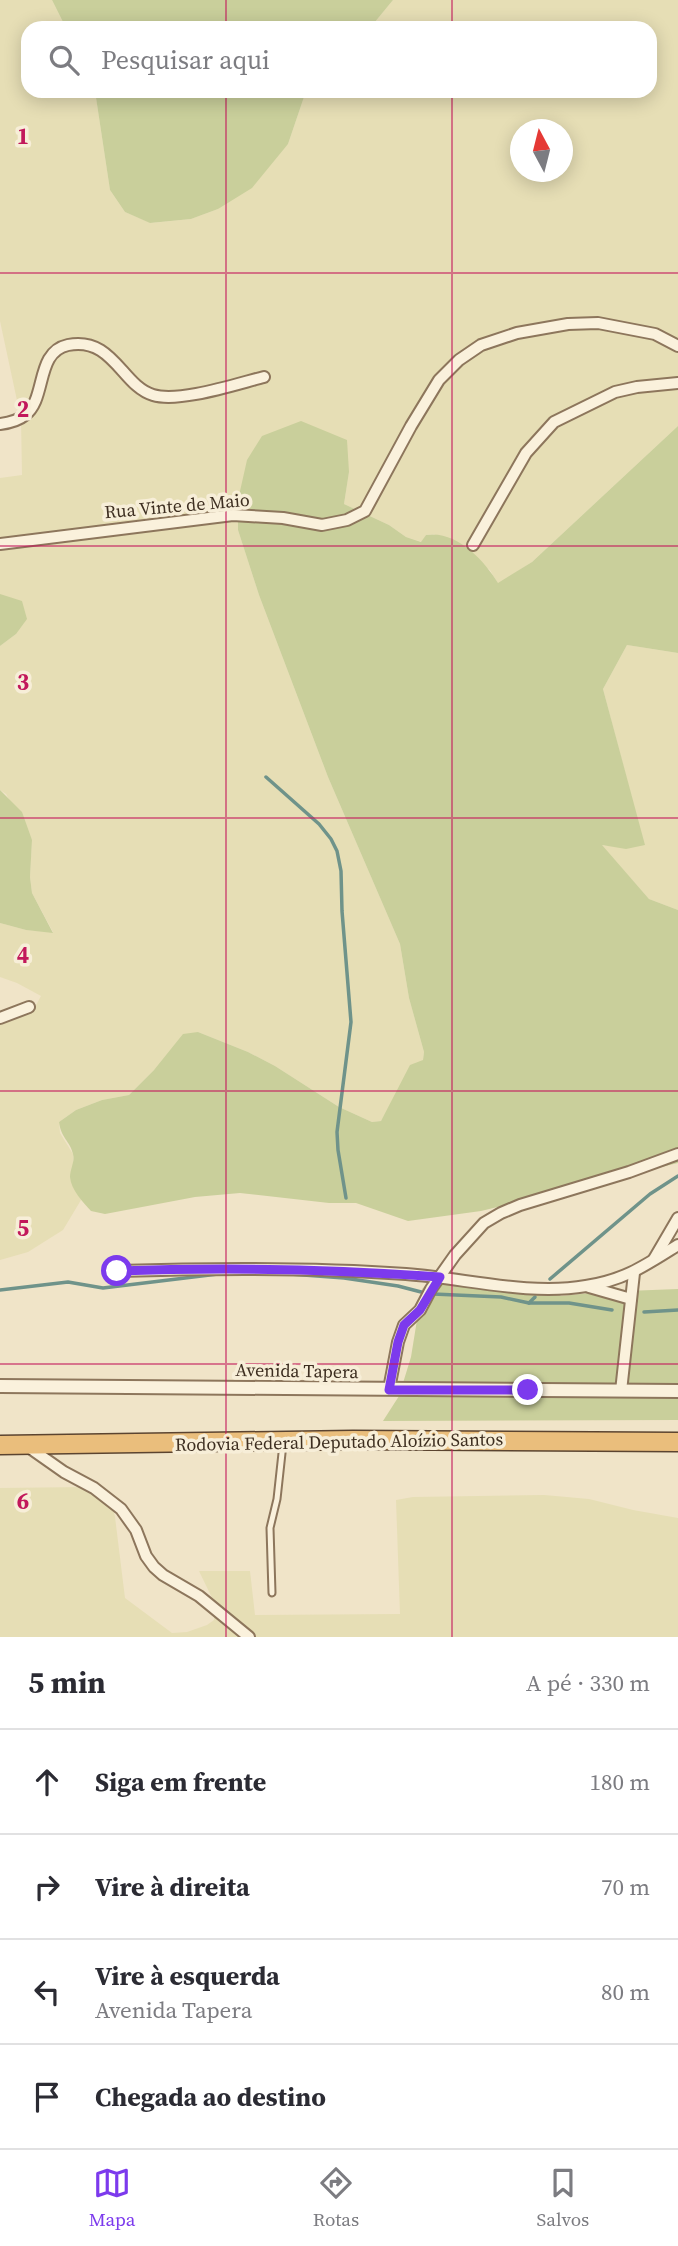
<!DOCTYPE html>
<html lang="pt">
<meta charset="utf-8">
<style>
body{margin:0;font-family:"Source Serif 4",serif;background:#f7f7f7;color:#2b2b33}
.compass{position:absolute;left:510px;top:119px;width:63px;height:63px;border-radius:50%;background:#fff;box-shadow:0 4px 18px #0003;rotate:353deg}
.stop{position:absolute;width:21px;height:21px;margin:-16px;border:5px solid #7c3aed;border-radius:50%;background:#fff}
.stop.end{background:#7c3aed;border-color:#fff;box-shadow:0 2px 7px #0008}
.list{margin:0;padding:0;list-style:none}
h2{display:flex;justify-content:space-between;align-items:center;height:91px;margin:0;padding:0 28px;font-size:30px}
h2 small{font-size:23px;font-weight:400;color:#7c7c81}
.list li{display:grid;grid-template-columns:46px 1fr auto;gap:21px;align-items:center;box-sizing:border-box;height:105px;padding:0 28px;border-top:2px solid #e1e1e2}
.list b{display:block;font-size:26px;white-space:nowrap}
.list p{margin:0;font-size:23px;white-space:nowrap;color:#7c7c81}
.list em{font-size:23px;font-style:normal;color:#7c7c81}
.icon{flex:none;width:38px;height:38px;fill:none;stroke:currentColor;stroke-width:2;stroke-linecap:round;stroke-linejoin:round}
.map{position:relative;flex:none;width:678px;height:1637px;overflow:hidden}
.search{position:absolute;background:#fff;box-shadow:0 4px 18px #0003;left:21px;right:21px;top:21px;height:77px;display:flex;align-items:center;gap:18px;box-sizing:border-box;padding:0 24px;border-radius:21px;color:#7c7c81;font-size:26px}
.sheet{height:511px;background:#fff}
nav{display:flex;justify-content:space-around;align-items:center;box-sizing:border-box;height:98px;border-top:2px solid #e1e1e2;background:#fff;font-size:19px;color:#7c7c81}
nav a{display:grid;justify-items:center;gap:4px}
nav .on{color:#7c3aed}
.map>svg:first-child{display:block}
.farmland{fill:#e6deb5;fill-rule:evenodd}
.green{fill:#c9cf9b}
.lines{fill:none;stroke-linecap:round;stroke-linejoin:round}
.stream{stroke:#6f938a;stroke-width:3.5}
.service-casing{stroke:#8d765c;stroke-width:9}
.minor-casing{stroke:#8d765c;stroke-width:14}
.tertiary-casing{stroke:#8d765c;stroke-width:16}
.trunk-casing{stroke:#5b4430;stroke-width:21}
.service{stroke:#faf1dc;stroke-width:5}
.minor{stroke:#faf1dc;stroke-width:10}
.tertiary{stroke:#faf1dc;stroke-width:12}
.trunk{stroke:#eabe7c;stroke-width:18}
.route{stroke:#7c3aed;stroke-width:9}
.grid{fill:none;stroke:#c2185b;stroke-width:2;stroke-opacity:0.55}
.labels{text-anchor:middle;stroke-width:7;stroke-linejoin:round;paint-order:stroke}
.street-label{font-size:18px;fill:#3d2e20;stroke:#f7eed8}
.grid-label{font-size:23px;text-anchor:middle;font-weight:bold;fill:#c2185b;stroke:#f7eed8;stroke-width:7;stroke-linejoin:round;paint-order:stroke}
</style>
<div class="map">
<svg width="678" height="1637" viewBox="0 0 678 1637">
<rect width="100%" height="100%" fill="#f0e4c8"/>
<!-- farmland -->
<g class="farmland">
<path d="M0,0H52L66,28H28V91H95L110,190L125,212L151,223L191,219L218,209L288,144L305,94L310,91H650V28H370L393,0H678V426L532,562L498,584L490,570L434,534L426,535L422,542L406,537L389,525L344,504L349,472L238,530L259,595L328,777L400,944L409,998L424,1052L423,1060L381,1121L372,1122L339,1107L275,1066L248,1052L198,1032L154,1070L129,1095L102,1100L76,1110L59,1122L60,1133L73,1154V1166L70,1176L81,1200L63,1230L28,1252L0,1260V1022L5,1017L34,1009L41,996L17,983L0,977V923L26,930L53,932L32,893L30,877L32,840L6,794L0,790V646L16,634L0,594V478L22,475L21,419L0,321ZM520,130H562V172H520Z"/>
<path d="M627,645L678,653V910L649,899L601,845L621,847L644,844L603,689Z"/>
<path d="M86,1487L110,1495L115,1517L125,1598L172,1633L187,1632L207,1625L214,1620L215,1604L199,1571H250L255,1615L400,1614L396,1500L413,1497L544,1495L589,1499L633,1510L678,1518V1637H0V1488Z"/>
</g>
<!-- green -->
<g class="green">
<path d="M52,0H393L370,28H66Z"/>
<path d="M95,91H310L305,94L288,144L252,188L218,209L191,219L150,223L125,212L110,190Z"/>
<path d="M301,421L347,440L349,472L344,504L389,525L406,537L421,542L426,535C456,530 484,560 498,583L532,562L678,426V653L627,645L603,689L645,845L626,849L602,845L649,899L678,910V1163L481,1211L408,1221L356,1203H329L240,1193L195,1197L105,1214L91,1211C83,1202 71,1190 70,1177C70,1169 75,1162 73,1154C70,1141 61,1138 59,1122L76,1110L102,1100L129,1095L154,1070L183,1034L198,1032L248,1052L275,1066L339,1107L372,1122L381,1121L410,1065L423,1060L424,1052L409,998L400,944L328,777L259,595L238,530V500L247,460L262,436Z"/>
<path d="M0,594L22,601L27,619L16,634L0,646Z"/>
<path d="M0,790L22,812L32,840L30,877L32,893L53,933L26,930L0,923Z"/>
<path d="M433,1278L545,1285L561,1296L601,1292L678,1289V1420L383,1421L399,1396L411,1357L422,1289Z"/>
</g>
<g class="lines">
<!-- stream -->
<g class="stream">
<path d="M266,777L319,824L331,839L337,851L341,871L342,911L351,1022L337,1132L338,1150L346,1198"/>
<path d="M550,1279L650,1194L678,1176"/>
<path d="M0,1290L68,1282L103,1288L218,1274H290L344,1278L398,1286L425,1293"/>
<path d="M433,1294L501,1297L529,1303H569L612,1310"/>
<path d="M529,1303L535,1297"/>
<path d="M644,1312L678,1310"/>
</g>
<defs>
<path id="service" d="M272,1593L270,1528L277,1499L283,1444"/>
<g id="minor">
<path d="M0,424C8,423 19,420 25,415C47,399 35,352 68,345C113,336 122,386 153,395C179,403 236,384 264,377"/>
<path d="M0,544L233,515L283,518L322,525L347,520L365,511L411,426L439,380L459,360L481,345L517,333L568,324L598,323L655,334L678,346"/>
<path d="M473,545L526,453L554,422L615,392L637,387L678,383"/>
<path d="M0,1018L29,1007"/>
<path d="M654,1259L678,1218"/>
<path d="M117,1271C214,1268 310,1267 406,1274C464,1278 529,1296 586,1286C625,1280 646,1265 678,1245"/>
<path d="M589,1287L631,1299"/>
<path d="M389,1389L398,1342L404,1325L420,1310L431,1289L455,1255L484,1223L501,1213L520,1205L629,1172L678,1154"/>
<path d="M621,1391L634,1273"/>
<path d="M27,1446L64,1472L94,1488L121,1509L136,1530L146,1556L154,1567L163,1575L199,1596L249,1637"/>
</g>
<path id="tertiary" d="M0,1386L678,1391"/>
<path id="trunk" d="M0,1445L353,1440L678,1442"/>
</defs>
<!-- service casing -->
<use href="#service" class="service-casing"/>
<!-- minor casing -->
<use href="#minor" class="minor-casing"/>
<!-- tertiary casing -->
<use href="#tertiary" class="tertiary-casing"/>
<!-- trunk casing -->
<use href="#trunk" class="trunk-casing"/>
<!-- service -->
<use href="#service" class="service"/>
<!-- minor -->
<use href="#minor" class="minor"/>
<!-- tertiary -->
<use href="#tertiary" class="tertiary"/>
<!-- trunk -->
<use href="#trunk" class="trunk"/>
</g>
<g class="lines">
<!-- route -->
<path class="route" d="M117,1271C225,1267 332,1269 440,1277L420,1310L404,1325L398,1342L389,1390H528"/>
</g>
<!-- grid -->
<path class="grid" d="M226,0V28M452,0V28M226,91V1637M452,91V1637M0,273H678M0,546H678M0,818H678M0,1091H678M0,1364H678"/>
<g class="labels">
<!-- street labels -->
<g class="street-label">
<text transform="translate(177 506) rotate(-5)" y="6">Rua Vinte de Maio</text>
<text transform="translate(297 1371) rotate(1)" y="6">Avenida Tapera</text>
<text transform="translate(339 1442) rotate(-1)" y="6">Rodovia Federal Deputado Aloízio Santos</text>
</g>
</g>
<g class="grid-label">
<text x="23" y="144">1</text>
<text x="23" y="417">2</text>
<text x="23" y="690">3</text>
<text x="23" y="963">4</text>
<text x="23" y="1236">5</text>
<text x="23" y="1509">6</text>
</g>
</svg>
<svg class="compass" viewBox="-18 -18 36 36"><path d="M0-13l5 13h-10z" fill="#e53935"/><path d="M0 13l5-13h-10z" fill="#7c7c81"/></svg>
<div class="stop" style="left:117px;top:1271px"></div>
<div class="stop end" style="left:528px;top:1390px"></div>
<div class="search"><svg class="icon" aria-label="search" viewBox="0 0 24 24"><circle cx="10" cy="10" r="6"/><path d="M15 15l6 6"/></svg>Pesquisar aqui</div>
</div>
<section class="sheet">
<h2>5 min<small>A pé · 330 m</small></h2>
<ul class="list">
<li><svg class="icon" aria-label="ahead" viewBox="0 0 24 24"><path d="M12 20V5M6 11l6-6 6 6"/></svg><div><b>Siga em frente</b></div><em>180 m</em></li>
<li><svg class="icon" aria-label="right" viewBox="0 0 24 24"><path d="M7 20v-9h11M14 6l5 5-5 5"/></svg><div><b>Vire à direita</b></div><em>70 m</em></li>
<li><svg class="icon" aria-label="left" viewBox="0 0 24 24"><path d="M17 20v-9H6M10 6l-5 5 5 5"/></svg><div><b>Vire à esquerda</b><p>Avenida Tapera</p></div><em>80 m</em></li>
<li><svg class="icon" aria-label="arrive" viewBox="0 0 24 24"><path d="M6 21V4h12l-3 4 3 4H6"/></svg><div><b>Chegada ao destino</b></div></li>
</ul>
</section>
<nav>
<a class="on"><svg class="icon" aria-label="map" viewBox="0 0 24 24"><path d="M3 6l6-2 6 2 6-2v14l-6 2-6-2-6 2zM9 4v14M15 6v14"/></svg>Mapa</a>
<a><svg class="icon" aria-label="directions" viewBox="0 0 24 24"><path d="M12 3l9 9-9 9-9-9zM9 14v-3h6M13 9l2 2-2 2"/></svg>Rotas</a>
<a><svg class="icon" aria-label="saved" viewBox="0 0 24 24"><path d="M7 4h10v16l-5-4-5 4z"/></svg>Salvos</a>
</nav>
